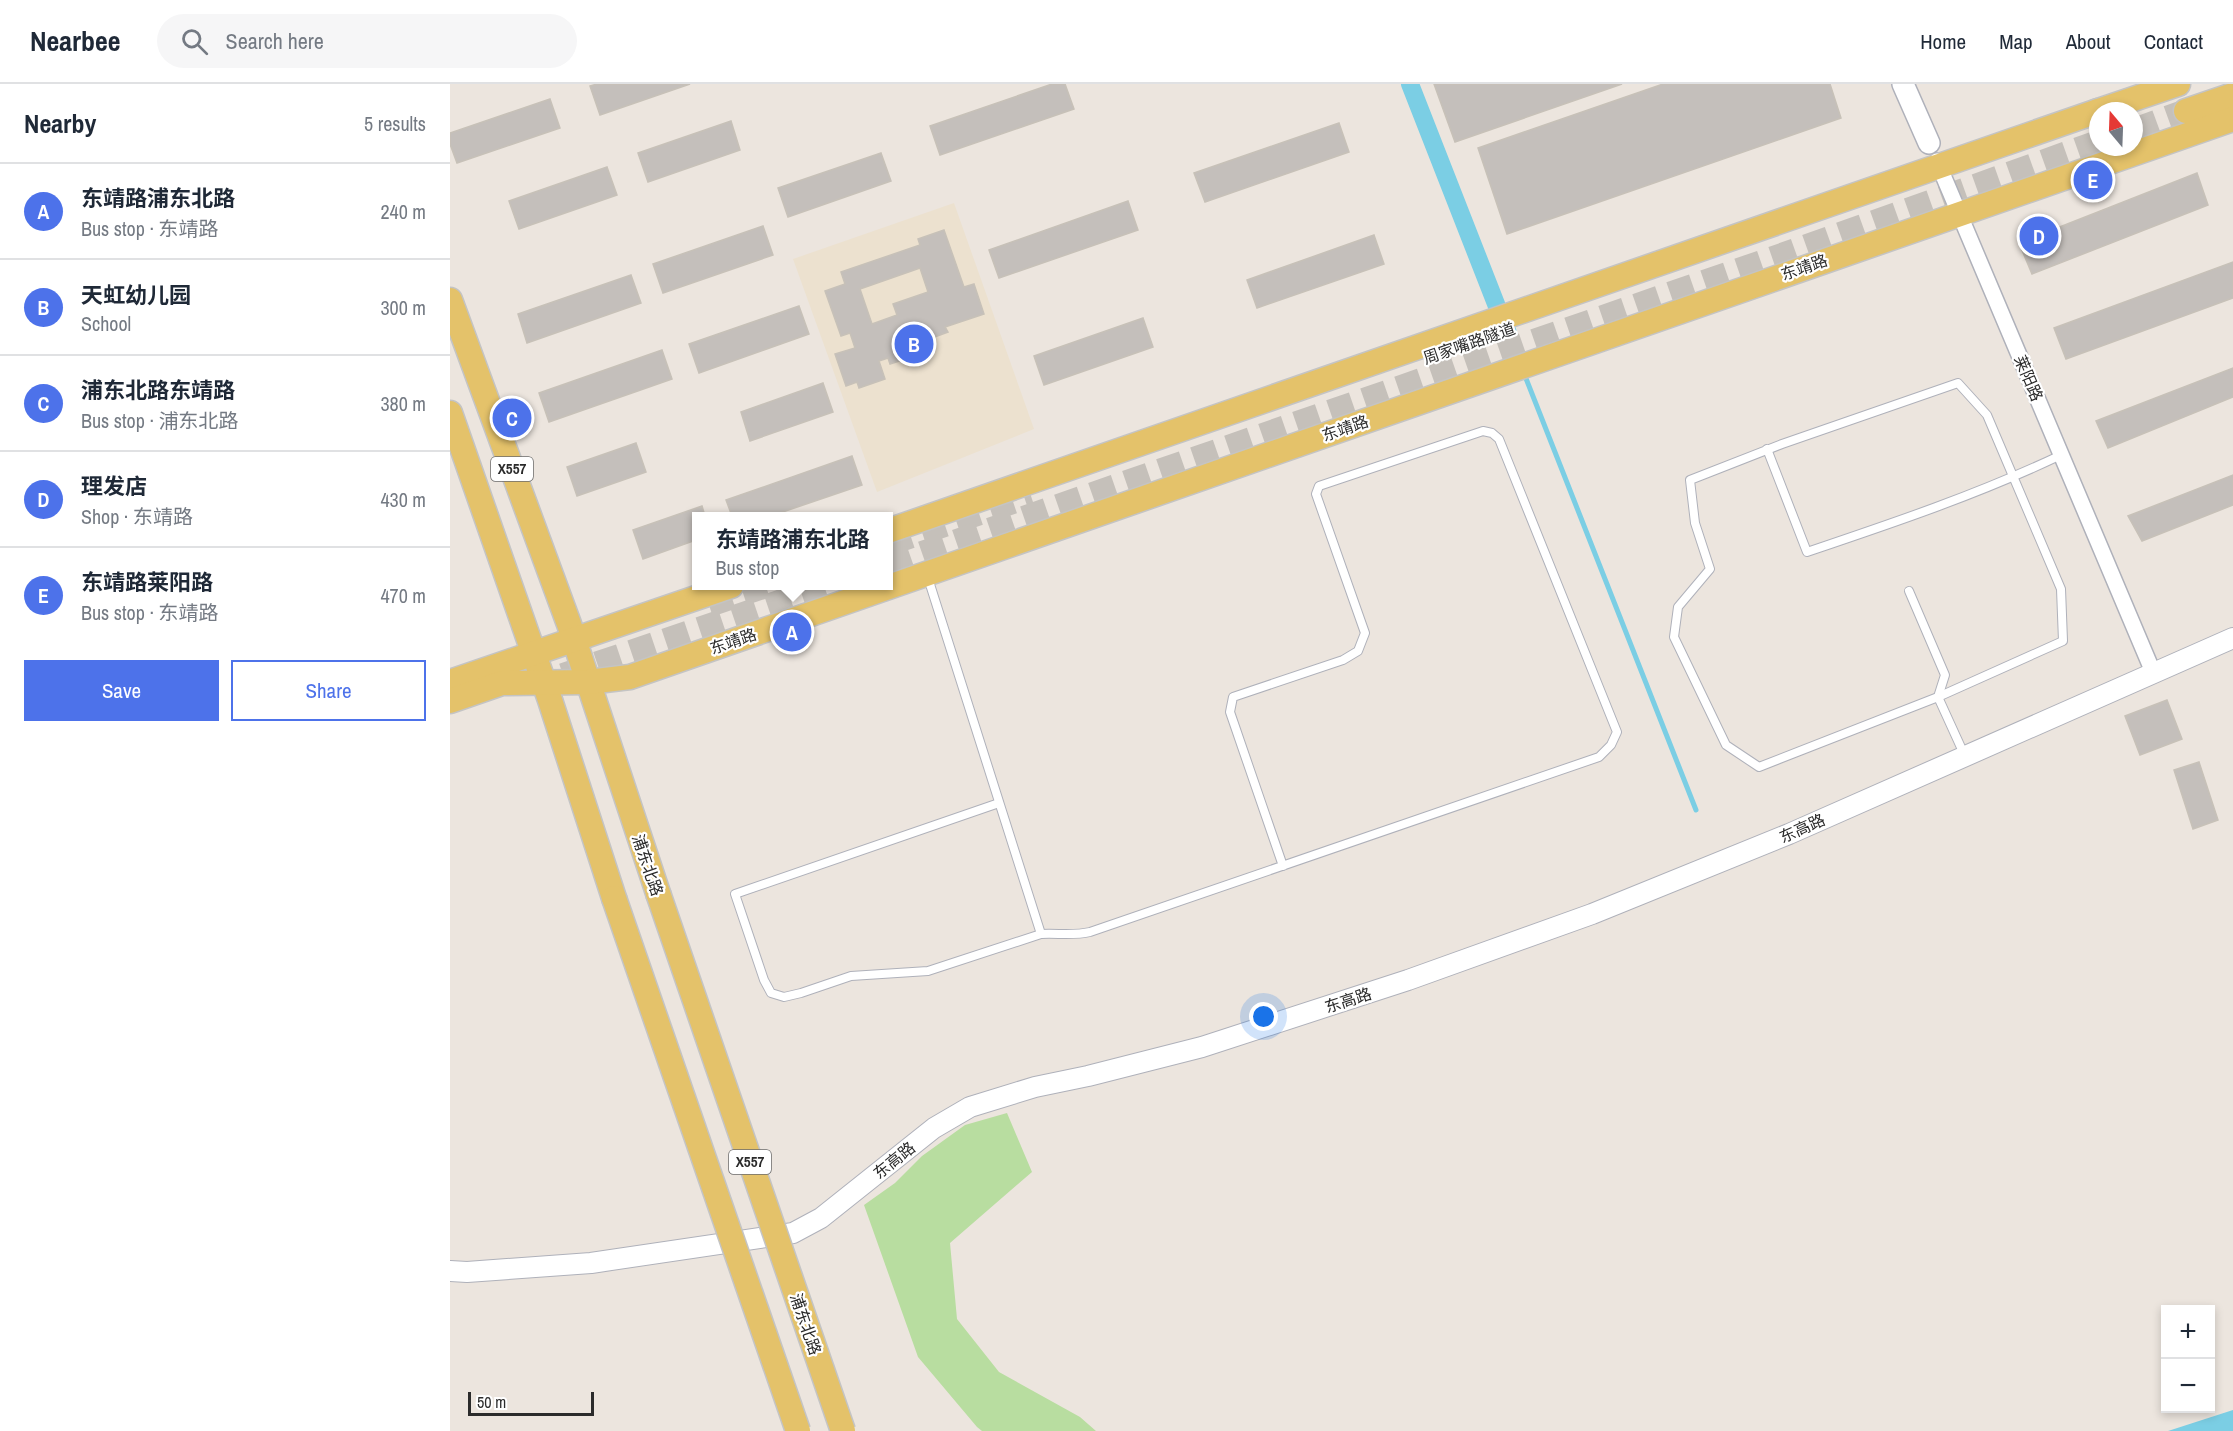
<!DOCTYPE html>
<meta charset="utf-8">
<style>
body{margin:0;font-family:"Archivo Narrow","Noto Sans SC",sans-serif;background:#f6f6f7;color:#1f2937}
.controls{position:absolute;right:18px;bottom:18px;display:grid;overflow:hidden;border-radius:0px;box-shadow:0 3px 9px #0003}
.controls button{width:54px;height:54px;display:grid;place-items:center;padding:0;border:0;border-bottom:2px solid #e0e1e3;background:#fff;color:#1f2937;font:30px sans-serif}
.compass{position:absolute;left:1639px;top:18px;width:54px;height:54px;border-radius:50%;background:#fff;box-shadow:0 3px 9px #0003;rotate:341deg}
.scale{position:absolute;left:18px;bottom:15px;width:126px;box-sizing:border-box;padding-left:6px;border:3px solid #2b2b2b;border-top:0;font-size:16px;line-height:21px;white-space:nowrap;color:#2b2b2b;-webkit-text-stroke:4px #fff;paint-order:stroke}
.you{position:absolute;left:814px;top:933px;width:21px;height:21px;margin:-15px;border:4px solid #fff;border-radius:50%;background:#1a73e8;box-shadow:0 0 0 9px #1a73e833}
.badge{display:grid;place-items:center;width:39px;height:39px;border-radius:50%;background:#4d72ea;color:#fff;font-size:20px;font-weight:700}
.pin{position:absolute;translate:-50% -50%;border:3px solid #fff;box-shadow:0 2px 6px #0006}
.popup{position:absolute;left:242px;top:428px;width:201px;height:78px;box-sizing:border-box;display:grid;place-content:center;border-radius:0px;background:#fff;filter:drop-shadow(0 2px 4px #0005);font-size:20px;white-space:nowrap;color:#747a83}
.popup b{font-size:22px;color:#1f2937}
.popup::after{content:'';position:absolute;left:50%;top:100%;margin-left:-12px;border:12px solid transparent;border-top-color:#fff}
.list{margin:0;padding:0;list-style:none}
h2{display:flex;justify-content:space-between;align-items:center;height:78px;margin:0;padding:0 24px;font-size:26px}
h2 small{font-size:20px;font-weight:400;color:#747a83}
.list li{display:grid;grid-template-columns:39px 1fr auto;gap:18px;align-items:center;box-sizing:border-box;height:96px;padding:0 24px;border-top:2px solid #e0e1e3}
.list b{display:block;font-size:22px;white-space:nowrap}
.list p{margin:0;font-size:20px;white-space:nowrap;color:#747a83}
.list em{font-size:20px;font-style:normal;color:#747a83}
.actions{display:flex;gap:12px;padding:18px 24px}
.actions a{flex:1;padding:14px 0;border:2px solid #4d72ea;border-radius:0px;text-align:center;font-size:21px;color:#4d72ea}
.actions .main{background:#4d72ea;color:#fff}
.icon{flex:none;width:33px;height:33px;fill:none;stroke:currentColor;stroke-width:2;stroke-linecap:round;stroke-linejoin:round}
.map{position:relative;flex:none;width:1783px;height:1347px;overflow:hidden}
header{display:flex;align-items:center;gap:36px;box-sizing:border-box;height:84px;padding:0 30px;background:#fff;border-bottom:2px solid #e0e1e3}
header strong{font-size:28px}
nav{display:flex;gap:33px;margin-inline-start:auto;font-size:21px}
.search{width:420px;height:54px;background:#f6f6f7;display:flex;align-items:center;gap:15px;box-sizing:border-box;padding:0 21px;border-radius:33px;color:#747a83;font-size:22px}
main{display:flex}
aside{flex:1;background:#fff}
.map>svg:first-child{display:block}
.education{fill:#ece1cf}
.green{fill:#b8dda0}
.water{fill:#7bcee4}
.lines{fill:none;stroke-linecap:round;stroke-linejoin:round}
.stream{stroke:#7bcee4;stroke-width:5}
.canal{stroke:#7bcee4;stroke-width:18}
.building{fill:#c4bfbb;stroke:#c7c1b8;stroke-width:1.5;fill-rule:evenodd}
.primary-tunnel{stroke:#c5c0ba;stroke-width:24;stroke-dasharray:24 12;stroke-linecap:butt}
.service-casing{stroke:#afb1ba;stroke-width:10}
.minor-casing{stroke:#afb1ba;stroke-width:18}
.tertiary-casing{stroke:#afb1ba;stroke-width:22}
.secondary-casing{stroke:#afb1ba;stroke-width:24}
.primary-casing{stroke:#c4c4c4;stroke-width:27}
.service{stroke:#fff;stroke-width:8}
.minor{stroke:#fff;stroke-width:15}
.tertiary{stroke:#fff;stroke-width:20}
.secondary{stroke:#fff;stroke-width:21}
.primary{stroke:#e4c26a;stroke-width:24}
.primary-bridge-casing{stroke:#c4c4c4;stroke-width:27;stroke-linecap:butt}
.primary-bridge{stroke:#e4c26a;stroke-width:24}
.labels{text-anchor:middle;stroke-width:4.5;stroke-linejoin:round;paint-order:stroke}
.shield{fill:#fff;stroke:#6b6b6b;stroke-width:1.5}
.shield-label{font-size:15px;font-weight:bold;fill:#2b2b2b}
.street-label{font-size:16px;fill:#2b2b2b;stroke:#fff}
</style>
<header>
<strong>Nearbee</strong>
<div class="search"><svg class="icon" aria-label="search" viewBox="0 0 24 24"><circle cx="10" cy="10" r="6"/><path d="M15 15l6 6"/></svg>Search here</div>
<nav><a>Home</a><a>Map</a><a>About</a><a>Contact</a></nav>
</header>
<main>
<aside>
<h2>Nearby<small>5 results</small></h2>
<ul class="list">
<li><span class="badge">A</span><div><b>东靖路浦东北路</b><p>Bus stop · 东靖路</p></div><em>240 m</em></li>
<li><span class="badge">B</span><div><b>天虹幼儿园</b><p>School</p></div><em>300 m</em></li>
<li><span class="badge">C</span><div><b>浦东北路东靖路</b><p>Bus stop · 浦东北路</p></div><em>380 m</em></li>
<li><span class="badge">D</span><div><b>理发店</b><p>Shop · 东靖路</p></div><em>430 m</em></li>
<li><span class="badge">E</span><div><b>东靖路莱阳路</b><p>Bus stop · 东靖路</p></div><em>470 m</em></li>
</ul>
<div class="actions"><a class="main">Save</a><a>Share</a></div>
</aside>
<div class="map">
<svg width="1783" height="1347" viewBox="0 0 1783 1347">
<rect width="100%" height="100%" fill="#ece5de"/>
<!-- education -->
<path class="education" d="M504,119L584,345L427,408L343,175Z"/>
<!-- green -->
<path class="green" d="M557,1029L582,1088L500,1159L507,1235L549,1288L630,1333L646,1347H532L527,1343L468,1273L414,1121L445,1099L472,1072L515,1041Z"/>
<!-- water -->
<path class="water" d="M1783,1326V1347H1718Z"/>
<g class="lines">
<!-- stream -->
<path class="stream" d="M1075,292L1246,726"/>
<!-- canal -->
<g class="canal">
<path d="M960,0L1048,225"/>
<path d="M1056,244L1067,273"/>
</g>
</g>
<!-- building -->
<g class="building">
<path d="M147,0H240L150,31L140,2Z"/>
<path d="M602,0H615L624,25L490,71L480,42Z"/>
<path d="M984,0H1172L1005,58Z"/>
<path d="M1213,0H1380L1391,34L1057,150L1028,64Z"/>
<path d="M100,15L110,44L7,79L0,60V49Z"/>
<path d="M281,37L290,66L198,98L188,69Z"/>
<path d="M889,39L899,68L755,118L744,89Z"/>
<path d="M431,69L441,97L338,133L328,104Z"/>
<path d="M157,83L167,111L69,145L59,117Z"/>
<path d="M1747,89L1758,121L1582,190L1569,159Z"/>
<path d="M678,117L688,146L549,194L539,166Z"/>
<path d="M313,142L323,171L213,209L203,180Z"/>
<path d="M494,146L514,203L524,200L534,230L495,243L498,248L471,258L469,251L459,255L465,272L440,280L438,274L429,277L435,295L409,304L407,298L396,302L385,270L405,264L400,249L391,252L375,207L395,200L391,188L470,161L468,155ZM470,184L478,208L443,220L447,231L422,240L410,205Z"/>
<path d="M924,151L934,180L807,224L797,196Z"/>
<path d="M1783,178V214L1616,275L1604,244Z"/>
<path d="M181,191L191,219L77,259L68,230Z"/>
<path d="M349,222L359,250L249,289L239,260Z"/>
<path d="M693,234L703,263L594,301L584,272Z"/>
<path d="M212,266L222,295L99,338L89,309Z"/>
<path d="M1783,284V313L1658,364L1646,337Z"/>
<path d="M373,299L383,328L300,357L291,328Z"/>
<path d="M186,359L196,388L127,412L117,383Z"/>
<path d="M402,372L412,401L321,432H282L276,416Z"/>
<path d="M1783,391V421L1692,457L1678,432Z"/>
<path d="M252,422L255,432H246V456L193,475L183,446Z"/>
<path d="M1717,616L1732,655L1690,671L1675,632Z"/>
<path d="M1749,678L1768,736L1743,745L1724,686Z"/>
</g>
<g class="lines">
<!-- primary-tunnel -->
<g class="primary-tunnel">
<path d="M1684,46L1736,27"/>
<path d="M438,460L581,412"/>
<path d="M438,481L1329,172L1648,58"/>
<path d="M259,521L316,502"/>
<path d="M113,591L376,502"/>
</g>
<defs>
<g id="service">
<path d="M1508,299L1537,331L1611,505L1613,557L1488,613L1309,683L1276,661L1224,553L1228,523L1260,485L1245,439L1240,396L1332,360Z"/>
<path d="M1317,365L1357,468C1443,439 1529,410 1611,371"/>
<path d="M478,494L591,850"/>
<path d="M1459,507L1495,591L1488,613L1514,670"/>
<path d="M549,719L285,810L314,896L321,909L334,913L351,909L401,892L478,887L591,850C608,849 623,852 640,848L1149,673L1161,661L1167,648L1049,355L1042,349L1033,347L869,402L866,410L915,549L908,567L893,576L783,613L780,628L833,782"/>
</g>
<path id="minor" d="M1487,77L1703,588"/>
<path id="tertiary" d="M0,1187L17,1188L141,1179L343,1149L371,1134L484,1044L520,1023L585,1003L638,992L752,963L958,896L1142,830L1339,750L1783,554"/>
<path id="secondary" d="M1453,0L1479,59"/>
<g id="primary">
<path d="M1648,27L1728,0"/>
<path d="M1736,27L1783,11"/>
<path d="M0,216L119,540L208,809"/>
<path d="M0,329L100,616L164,814"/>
<path d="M438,447L1648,27"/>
<path d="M0,598L281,502"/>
<path d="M0,617L52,599L138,598L180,593L1783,35"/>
</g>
</defs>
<!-- service casing -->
<use href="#service" class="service-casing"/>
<!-- minor casing -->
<use href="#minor" class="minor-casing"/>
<!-- tertiary casing -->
<use href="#tertiary" class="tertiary-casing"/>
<!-- secondary casing -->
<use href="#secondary" class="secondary-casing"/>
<!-- primary casing -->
<use href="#primary" class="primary-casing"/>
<!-- service -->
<use href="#service" class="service"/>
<!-- minor -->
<use href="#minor" class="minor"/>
<!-- tertiary -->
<use href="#tertiary" class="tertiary"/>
<!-- secondary -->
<use href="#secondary" class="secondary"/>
<!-- primary -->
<use href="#primary" class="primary"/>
<defs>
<g id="primary-bridge">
<path d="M208,809L393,1347"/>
<path d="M164,814L348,1347"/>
</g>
</defs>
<!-- primary-bridge casing -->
<use href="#primary-bridge" class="primary-bridge-casing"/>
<!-- primary-bridge -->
<use href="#primary-bridge" class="primary-bridge"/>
</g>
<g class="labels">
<!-- shield labels -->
<g class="shield">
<rect x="41" y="373" width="42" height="24" rx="4.5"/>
<rect x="279" y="1066" width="42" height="24" rx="4.5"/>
</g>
<g class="shield-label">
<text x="62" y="390">X557</text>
<text x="300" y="1083">X557</text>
</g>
<!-- street labels -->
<g class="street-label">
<text transform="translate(1354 183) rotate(-19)" y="6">东靖路</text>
<text transform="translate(1019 259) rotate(-19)" y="6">周家嘴路隧道</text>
<text transform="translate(1579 294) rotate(67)" y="6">莱阳路</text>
<text transform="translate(895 344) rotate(-19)" y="6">东靖路</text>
<text transform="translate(283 557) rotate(-19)" y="6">东靖路</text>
<text transform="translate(1352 744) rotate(-24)" y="6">东高路</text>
<text transform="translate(198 781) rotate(71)" y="6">浦东北路</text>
<text transform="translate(898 916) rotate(-18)" y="6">东高路</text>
<text transform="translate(444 1076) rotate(-39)" y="6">东高路</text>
<text transform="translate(356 1240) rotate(71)" y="6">浦东北路</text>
</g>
</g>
</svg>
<div class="controls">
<button>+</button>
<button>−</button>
</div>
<svg class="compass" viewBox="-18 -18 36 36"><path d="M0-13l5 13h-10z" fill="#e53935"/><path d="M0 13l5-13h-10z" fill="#747a83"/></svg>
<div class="scale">50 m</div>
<div class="you"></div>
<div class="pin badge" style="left:342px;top:548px">A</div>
<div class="popup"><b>东靖路浦东北路</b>Bus stop</div>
<div class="pin badge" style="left:464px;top:260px">B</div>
<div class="pin badge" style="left:62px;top:334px">C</div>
<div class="pin badge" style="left:1589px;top:152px">D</div>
<div class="pin badge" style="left:1643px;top:96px">E</div>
</div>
</main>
